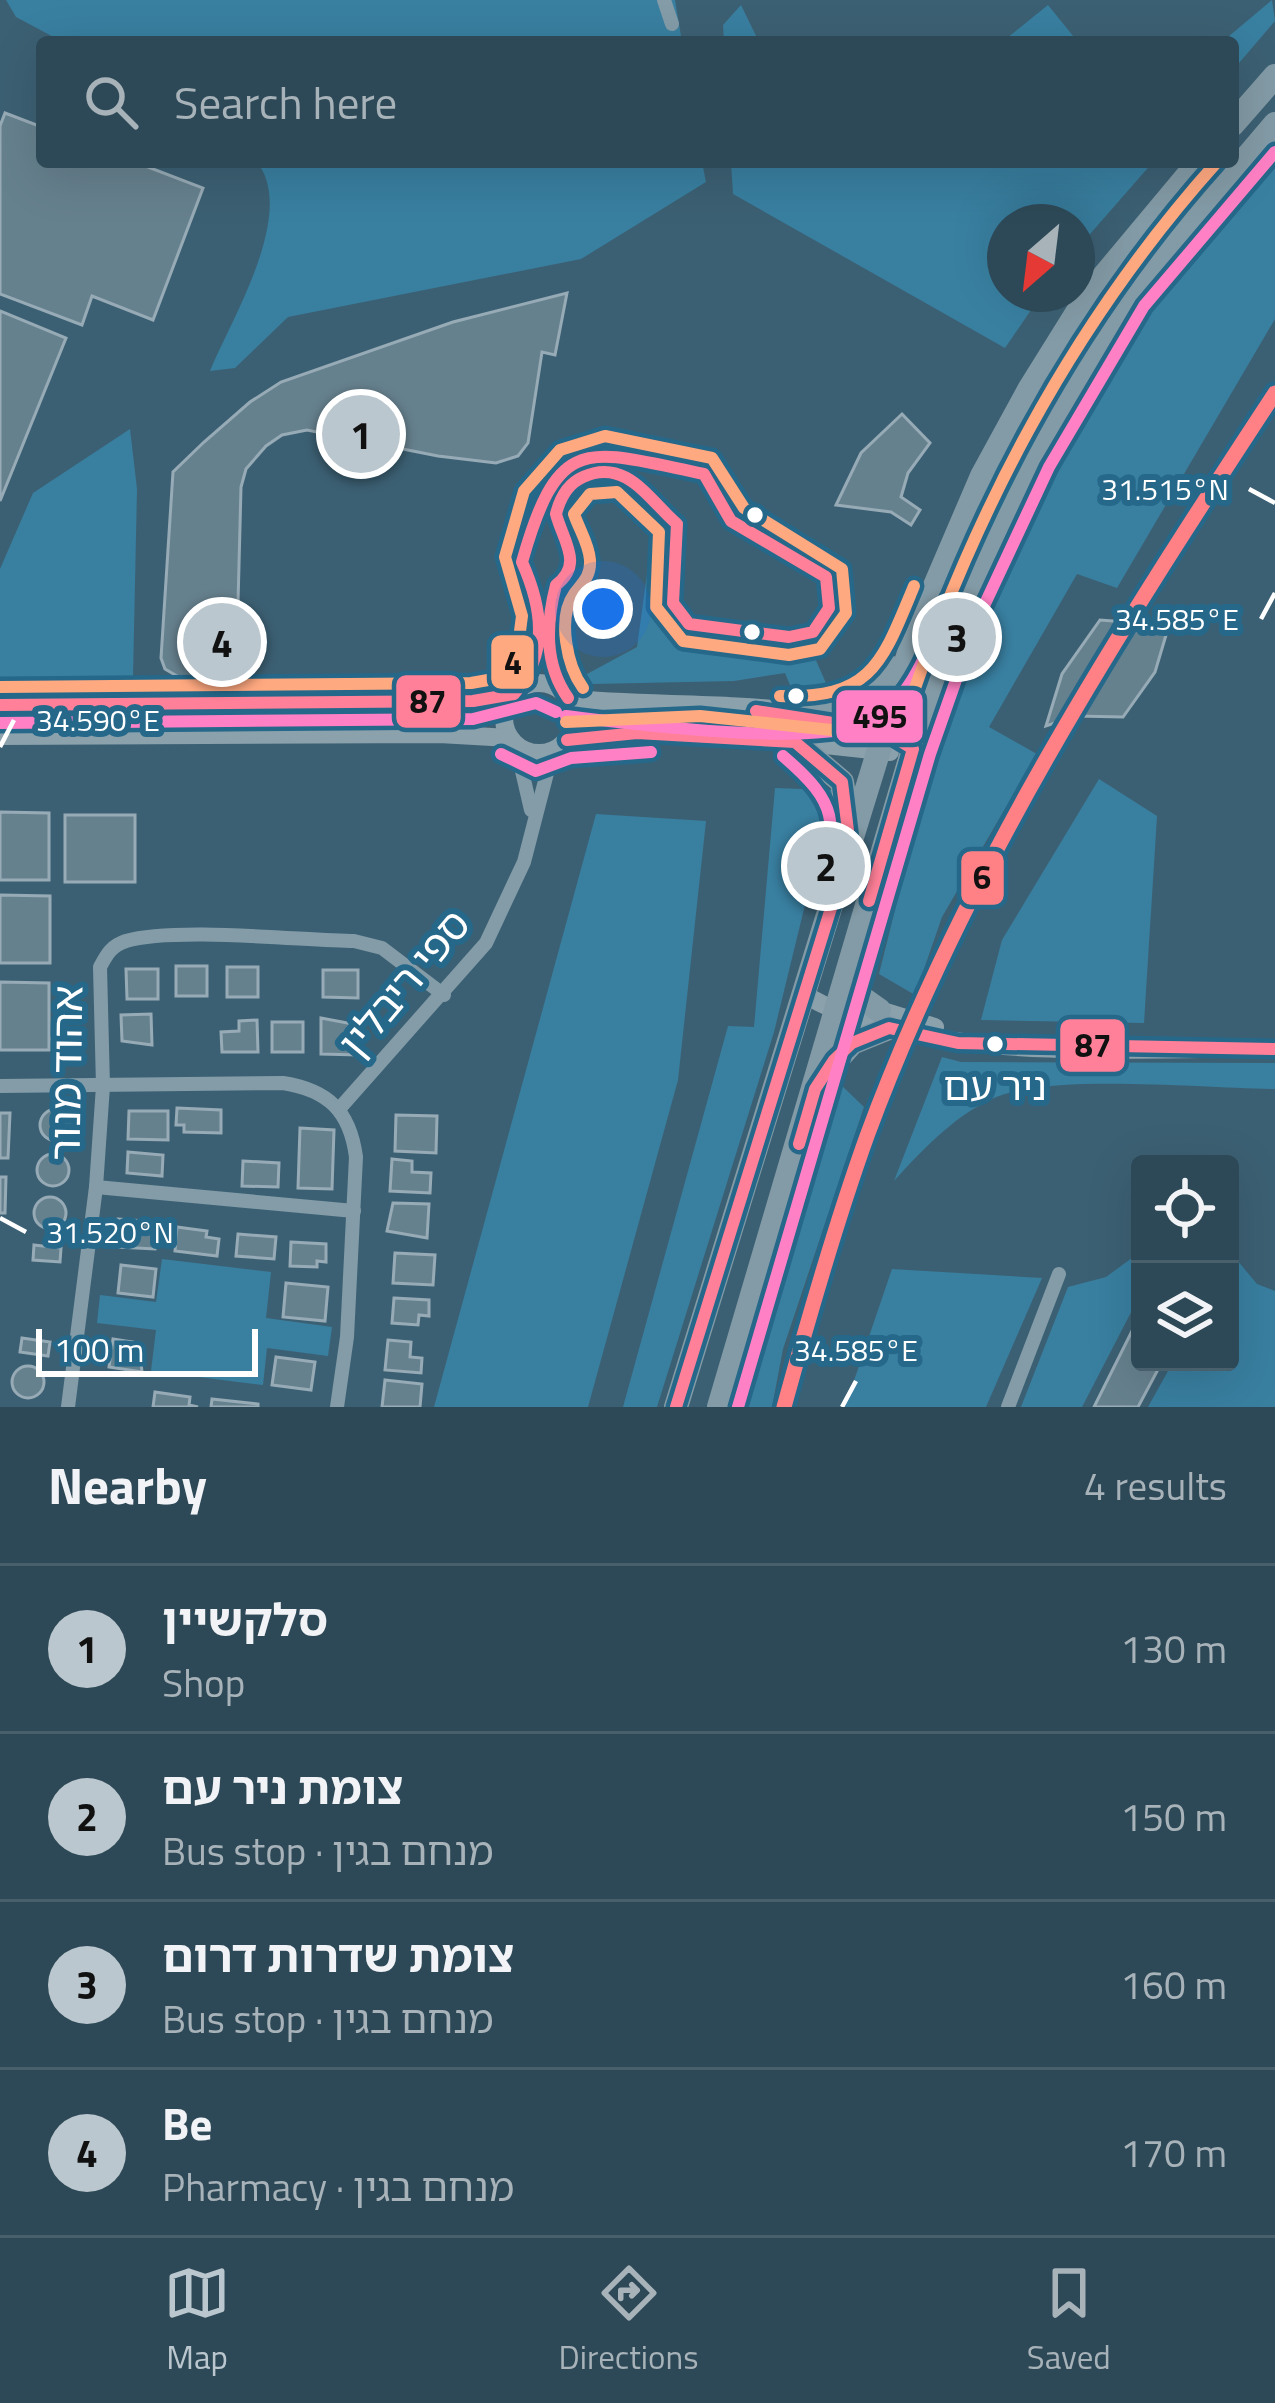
<!DOCTYPE html>
<meta charset="utf-8">
<style>
body{margin:0;font-family:"Titillium Web","Noto Sans Hebrew",sans-serif;background:#395260;color:#f1f3f6}
.controls{position:absolute;right:36px;bottom:36px;display:grid;overflow:hidden;border-radius:12px;box-shadow:0 12px 48px #0002}
.controls button{width:108px;height:108px;display:grid;place-items:center;padding:0;border:0;border-bottom:3px solid #48606c;background:#2d4856;color:#f1f3f6;font:60px sans-serif}
.compass{position:absolute;left:987px;top:204px;width:108px;height:108px;border-radius:50%;background:#2d4856;box-shadow:0 12px 48px #0002;rotate:208deg}
.scale{position:absolute;left:36px;bottom:30px;width:222px;box-sizing:border-box;padding-left:12px;border:6px solid #fff;border-top:0;font-size:33px;line-height:42px;white-space:nowrap;color:#fff;-webkit-text-stroke:9px #25688a;paint-order:stroke}
.you{position:absolute;left:603px;top:609px;width:42px;height:42px;margin:-30px;border:9px solid #fff;border-radius:50%;background:#1a73e8;box-shadow:0 0 0 18px #1a73e833}
.badge{display:grid;place-items:center;width:78px;height:78px;border-radius:50%;background:#bbc7ce;color:#111;font-size:39px;font-weight:700}
.pin{position:absolute;translate:-50% -50%;border:6px solid #fff;box-shadow:0 3px 12px #0006}
.list{margin:0;padding:0;list-style:none}
h2{display:flex;justify-content:space-between;align-items:center;height:156px;margin:0;padding:0 48px;font-size:51px}
h2 small{font-size:39px;font-weight:400;color:#a7b2b9}
.list li{display:grid;grid-template-columns:78px 1fr auto;gap:36px;align-items:center;box-sizing:border-box;height:168px;padding:0 48px;border-top:3px solid #48606c}
.list b{display:block;font-size:45px;white-space:nowrap}
.list p{margin:0;font-size:39px;white-space:nowrap;color:#a7b2b9}
.list em{font-size:39px;font-style:normal;color:#a7b2b9}
.icon{flex:none;width:66px;height:66px;fill:none;stroke:currentColor;stroke-width:2;stroke-linecap:round;stroke-linejoin:round}
.map{position:relative;flex:none;width:1275px;height:1407px;overflow:hidden}
.search{position:absolute;background:#2d4856;box-shadow:0 12px 48px #0002;left:36px;right:36px;top:36px;height:132px;display:flex;align-items:center;gap:30px;box-sizing:border-box;padding:0 42px;border-radius:12px;color:#a7b2b9;font-size:45px}
.sheet{height:828px;background:#2d4856}
nav{display:flex;justify-content:space-around;align-items:center;box-sizing:border-box;height:168px;border-top:3px solid #48606c;background:#2d4856;font-size:33px;color:#a7b2b9}
nav a{display:grid;justify-items:center;gap:6px}
nav .on{color:#bbc7ce}
.map>svg:first-child{display:block}
.green{fill:#397fa0}
.building{fill:#66818e;stroke:#97abb6;stroke-width:3}
.lines{fill:none;stroke-linecap:round;stroke-linejoin:round}
.street{stroke:#839ca8;stroke-width:14}
.secondary{stroke:#8ba1ac;stroke-width:18}
.highway{stroke:#839ba6;stroke-width:24}
.bus-1-casing{stroke:#25688a;stroke-width:21}
.bus-2-casing{stroke:#25688a;stroke-width:21}
.bus-3-casing{stroke:#25688a;stroke-width:21}
.bus-1{stroke:#ff8098;stroke-width:12}
.bus-2{stroke:#ff80c5;stroke-width:12}
.bus-3{stroke:#ffa980;stroke-width:12}
.rail-1-casing{stroke:#25688a;stroke-width:24}
.rail-1{stroke:#ff8085;stroke-width:15}
.ticks{fill:none;stroke:#fff;stroke-width:4.5}
.bus-dot{fill:#fff;stroke:#25688a;stroke-width:4.5}
.labels{text-anchor:middle;stroke-width:12;stroke-linejoin:round;paint-order:stroke}
.bus-label{font-size:39px;fill:#fff;stroke:#25688a}
.street-label{font-size:42px;fill:#fff;stroke:#25688a}
.ticks-label{font-size:30px;text-anchor:middle;fill:#fff;stroke:#25688a;stroke-width:12;stroke-linejoin:round;paint-order:stroke}
.line-badge{stroke:#25688a;stroke-width:4.5}
.pale-badge-label{font-size:33px;text-anchor:middle;font-weight:bold;fill:#111}
</style>
<div class="map">
<svg width="1275" height="1407" viewBox="0 0 1275 1407">
<rect width="100%" height="100%" fill="#3c6073"/>
<!-- green -->
<g class="green">
<path d="M6,0H675L682,42H63L16,17Z"/>
<path d="M1272,0L1275,21L1233,70V42H1222Z"/>
<path d="M741,5L759,42H724L723,25Z"/>
<path d="M1048,5L1078,42H1002Z"/>
<path d="M257,162H702L706,182L581,259L288,317L235,368L210,371C232,318 297,213 257,162Z"/>
<path d="M731,162H1153L1077,249V222H1005V294H1042L1005,348L733,194Z"/>
<path d="M1275,163V319L1117,588L1077,574L989,727L1037,754L942,917L915,995L879,974L928,777L976,633L1017,545L1138,329Z"/>
<path d="M130,429L137,489L133,676L0,679V569L33,493Z"/>
<path d="M651,545C654,568 650,602 658,621C675,661 774,648 811,649L829,690H792L785,673L734,681L593,684L576,679L561,662L587,674L637,647Z"/>
<path d="M1099,779L1157,816L1144,1023L981,1020L1002,940Z"/>
<path d="M775,788L833,790L774,1032L657,1407H623L728,1026L754,1027Z"/>
<path d="M596,814L706,821L678,1080L588,1407H434Z"/>
<path d="M942,1057L961,1062L1275,1063V1089C1204,1088 1077,1076 1012,1092C966,1103 925,1147 894,1181Z"/>
<path d="M839,1083L864,1107L783,1349L772,1407H744Z"/>
<path d="M1140,1252V1295L1082,1407H1021L1068,1287L1106,1277Z"/>
<path d="M1232,1254L1257,1284L1275,1291V1407H1148L1173,1362H1230Z"/>
<path d="M162,1259L271,1272L266,1318L332,1327L328,1356L267,1348L263,1385L151,1371L156,1330L97,1323L100,1295L156,1302Z"/>
<path d="M892,1269L1042,1278L986,1407H845Z"/>
</g>
<!-- building -->
<g class="building">
<path d="M5,113L42,127V162H135L203,188L153,320L92,296L82,325L0,294V126Z"/>
<path d="M567,293L555,355L542,352L528,443L518,456L496,463L438,456L307,430L282,435L266,446L246,469L241,487L236,681L189,683L165,669L161,658L173,472L204,442L250,402L281,382L453,322Z"/>
<path d="M0,311L66,338L0,501Z"/>
<path d="M902,414L930,443L908,473L901,497L920,510L911,525L891,512L836,505L861,453Z"/>
<path d="M1172,615L1155,672L1123,717L1076,716L1046,726L1062,674L1100,620L1154,624Z"/>
<path d="M0,812L49,813V880H0Z"/>
<rect x="65" y="815" width="70" height="67"/>
<path d="M0,895L50,896V963H0Z"/>
<rect x="176" y="966" width="31" height="30"/>
<rect x="227" y="967" width="31" height="30"/>
<path d="M126,969H158V999H127Z"/>
<path d="M323,970H358V998L323,997Z"/>
<path d="M0,982L49,983V1050H0Z"/>
<path d="M151,1014L152,1045L122,1041L121,1015Z"/>
<path d="M321,1018L358,1025V1055L321,1054Z"/>
<path d="M257,1020L258,1052H222L221,1032L239,1031V1021Z"/>
<rect x="272" y="1022" width="31" height="30"/>
<path d="M177,1108L221,1110V1133L184,1132V1125H176Z"/>
<circle cx="56" cy="1125" r="16"/>
<path d="M129,1111H168V1140L128,1139Z"/>
<path d="M0,1113H10L8,1158H0Z"/>
<path d="M396,1115L437,1116L436,1153L395,1151Z"/>
<path d="M300,1128L334,1130L332,1189L298,1188Z"/>
<path d="M128,1152L163,1155L162,1176L127,1173Z"/>
<circle cx="53" cy="1170" r="16"/>
<path d="M392,1159L412,1161V1172L431,1173L430,1193L390,1191Z"/>
<path d="M243,1161L279,1163L278,1187L242,1186Z"/>
<path d="M0,1177H6L5,1213H0Z"/>
<circle cx="50" cy="1213" r="16"/>
<path d="M393,1203L429,1204L427,1238L387,1231Z"/>
<path d="M118,1219L157,1222L155,1249L117,1247Z"/>
<path d="M177,1227L207,1231L206,1237L219,1239L217,1256L175,1251Z"/>
<path d="M238,1234L276,1237L274,1259L236,1256Z"/>
<path d="M291,1242L326,1244V1262L317,1261V1267L290,1266Z"/>
<path d="M34,1245L61,1248L60,1262L33,1260Z"/>
<path d="M395,1253L435,1255L433,1285L393,1283Z"/>
<path d="M121,1265L156,1269L153,1297L118,1293Z"/>
<path d="M286,1283L328,1287L325,1321L283,1317Z"/>
<path d="M394,1298L429,1300V1316L419,1315L418,1325L392,1323Z"/>
<path d="M1140,1315V1362H1162L1138,1407H1094Z"/>
<path d="M22,1338L50,1342L48,1356L20,1352Z"/>
<path d="M113,1339L139,1343L142,1372L109,1367Z"/>
<path d="M388,1340L411,1342L410,1357L422,1358L421,1373L385,1370Z"/>
<path d="M276,1357L315,1362L311,1390L272,1385Z"/>
<circle cx="28" cy="1382" r="16"/>
<path d="M385,1380L422,1384L420,1407H382Z"/>
<path d="M155,1392L190,1397L189,1405L198,1407H153Z"/>
<path d="M212,1399L258,1404V1407H211Z"/>
</g>
<g class="lines">
<!-- street -->
<g class="street">
<path d="M664,0L672,24"/>
<path d="M516,745L531,810"/>
<path d="M0,1086L283,1083C328,1090 350,1111 356,1157L347,1337L337,1407"/>
<path d="M340,1108L486,943L524,862L553,750"/>
<path d="M96,1187L354,1211"/>
<path d="M68,1407L96,1187L103,1086L100,967C107,954 111,946 126,941C174,927 299,940 354,941L382,948L444,995"/>
<path d="M1008,1407L1059,1274"/>
</g>
<!-- secondary -->
<g class="secondary">
<circle cx="539" cy="718" r="35"/>
<path d="M568,698C671,711 826,692 913,749"/>
<path d="M0,705L473,701L514,694"/>
<path d="M0,736L439,734L510,738"/>
<path d="M567,740L637,733L732,735L890,752"/>
<path d="M807,996C930,1067 1135,1046 1275,1049"/>
<path d="M870,1007L935,1027"/>
</g>
<!-- highway -->
<g class="highway">
<path d="M1233,124L1275,76"/>
<path d="M810,717L863,708L892,668"/>
<path d="M795,742L842,782L849,825"/>
<path d="M849,971L862,998L879,1010"/>
<path d="M826,1072L852,1043L889,1028"/>
<path d="M676,1407L916,630L982,476L1030,388L1088,295L1199,162"/>
<path d="M719,1407L913,749L959,616L1033,459L1129,296L1275,124"/>
</g>
<defs>
<g id="bus-1">
<path d="M0,705L473,701L514,694C550,653 542,607 522,562C559,431 586,450 704,474L731,521L826,577L829,608L813,632L789,637L689,624L673,603L677,524C649,500 626,457 583,477C567,484 560,498 556,514C563,541 584,564 556,585C546,624 544,664 568,698"/>
<path d="M756,711L884,731L913,749L869,901"/>
<path d="M567,740L637,733L795,742L842,782L850,847L676,1407"/>
<path d="M799,1144L815,1089L834,1060L852,1043L889,1028L958,1043L1275,1049"/>
</g>
<g id="bus-2">
<path d="M566,716C626,723 833,751 878,718C915,692 932,640 948,600"/>
<path d="M0,723L473,719L536,703L556,712"/>
<path d="M501,754L536,771L571,758L651,752"/>
<path d="M783,756C839,804 838,822 819,891"/>
<path d="M738,1407L930,754L976,623L1049,467L1144,306L1275,152"/>
</g>
<g id="bus-3">
<path d="M0,687L471,683L505,677L517,654L522,616L505,557L524,491L560,450L605,436L712,458L744,508L842,569L846,613L820,649L789,655L683,641L656,607L659,532L617,492L590,494L574,514C579,529 589,544 590,560C591,577 582,583 574,594C557,618 567,666 583,688"/>
<path d="M780,696C872,699 882,663 914,586"/>
<path d="M566,722L700,716L878,735L900,732C969,522 1068,328 1217,162"/>
</g>
</defs>
<!-- bus-1 casing -->
<use href="#bus-1" class="bus-1-casing"/>
<!-- bus-2 casing -->
<use href="#bus-2" class="bus-2-casing"/>
<!-- bus-3 casing -->
<use href="#bus-3" class="bus-3-casing"/>
<!-- bus-1 -->
<use href="#bus-1" class="bus-1"/>
<!-- bus-2 -->
<use href="#bus-2" class="bus-2"/>
<!-- bus-3 -->
<use href="#bus-3" class="bus-3"/>
<defs>
<path id="rail-1" d="M784,1407C809,1316 835,1225 867,1136C965,870 1120,629 1275,393"/>
</defs>
<!-- rail-1 casing -->
<use href="#rail-1" class="rail-1-casing"/>
<!-- rail-1 -->
<use href="#rail-1" class="rail-1"/>
</g>
<!-- ticks -->
<path class="ticks" d="M1249,489L1275,503M1261,619L1275,593M0,747L14,720M0,1218L26,1232M842,1407L856,1381"/>
<!-- markers -->
<g class="bus-dot">
<circle cx="755" cy="515" r="10"/>
<circle cx="752" cy="632" r="10"/>
<circle cx="796" cy="696" r="10"/>
<circle cx="995" cy="1044" r="10"/>
</g>
<g class="labels">
<!-- bus labels -->
<g class="bus-label">
<text x="995" y="1100">ניר עם</text>
</g>
<!-- street labels -->
<g class="street-label">
<text transform="translate(404 983) rotate(-50)" y="15">ספי ריבלין</text>
<text transform="translate(66 1073) rotate(-89)" y="15">אהוד מנור</text>
</g>
</g>
<g class="ticks-label">
<text x="1165" y="500">31.515°N</text>
<text x="1177" y="630">34.585°E</text>
<text x="98" y="731">34.590°E</text>
<text x="110" y="1243">31.520°N</text>
<text x="856" y="1361">34.585°E</text>
</g>
<g class="line-badge">
<rect x="489" y="633" width="47" height="58" rx="12" fill="#ffa980"/>
<rect x="394" y="673" width="69" height="57" rx="12" fill="#ff8098"/>
<rect x="834" y="688" width="91" height="57" rx="12" fill="#ff80c5"/>
<rect x="959" y="849" width="47" height="58" rx="12" fill="#ff8085"/>
<rect x="1058" y="1017" width="69" height="57" rx="12" fill="#ff8098"/>
</g>
<g class="pale-badge-label">
<text x="513" y="674">4</text>
<text x="428" y="713">87</text>
<text x="880" y="728">495</text>
<text x="982" y="889">6</text>
<text x="1093" y="1057">87</text>
</g>
</svg>
<div class="controls">
<button><svg class="icon" aria-label="locate" viewBox="0 0 24 24"><circle cx="12" cy="12" r="6"/><path d="M12 2v4M12 18v4M2 12h4M18 12h4"/></svg></button>
<button><svg class="icon" aria-label="layers" viewBox="0 0 24 24"><path d="M12 4l9 5-9 5-9-5zM3 14l9 5 9-5"/></svg></button>
</div>
<svg class="compass" viewBox="-18 -18 36 36"><path d="M0-13l5 13h-10z" fill="#e53935"/><path d="M0 13l5-13h-10z" fill="#a7b2b9"/></svg>
<div class="scale">100 m</div>
<div class="you"></div>
<div class="pin badge" style="left:361px;top:434px">1</div>
<div class="pin badge" style="left:826px;top:866px">2</div>
<div class="pin badge" style="left:957px;top:637px">3</div>
<div class="pin badge" style="left:222px;top:642px">4</div>
<div class="search"><svg class="icon" aria-label="search" viewBox="0 0 24 24"><circle cx="10" cy="10" r="6"/><path d="M15 15l6 6"/></svg>Search here</div>
</div>
<section class="sheet">
<h2>Nearby<small>4 results</small></h2>
<ul class="list">
<li><span class="badge">1</span><div><b>סלקשיין</b><p>Shop</p></div><em>130 m</em></li>
<li><span class="badge">2</span><div><b>צומת ניר עם</b><p>Bus stop · מנחם בגין</p></div><em>150 m</em></li>
<li><span class="badge">3</span><div><b>צומת שדרות דרום</b><p>Bus stop · מנחם בגין</p></div><em>160 m</em></li>
<li><span class="badge">4</span><div><b>Be</b><p>Pharmacy · מנחם בגין</p></div><em>170 m</em></li>
</ul>
</section>
<nav>
<a class="on"><svg class="icon" aria-label="map" viewBox="0 0 24 24"><path d="M3 6l6-2 6 2 6-2v14l-6 2-6-2-6 2zM9 4v14M15 6v14"/></svg>Map</a>
<a><svg class="icon" aria-label="directions" viewBox="0 0 24 24"><path d="M12 3l9 9-9 9-9-9zM9 14v-3h6M13 9l2 2-2 2"/></svg>Directions</a>
<a><svg class="icon" aria-label="saved" viewBox="0 0 24 24"><path d="M7 4h10v16l-5-4-5 4z"/></svg>Saved</a>
</nav>
